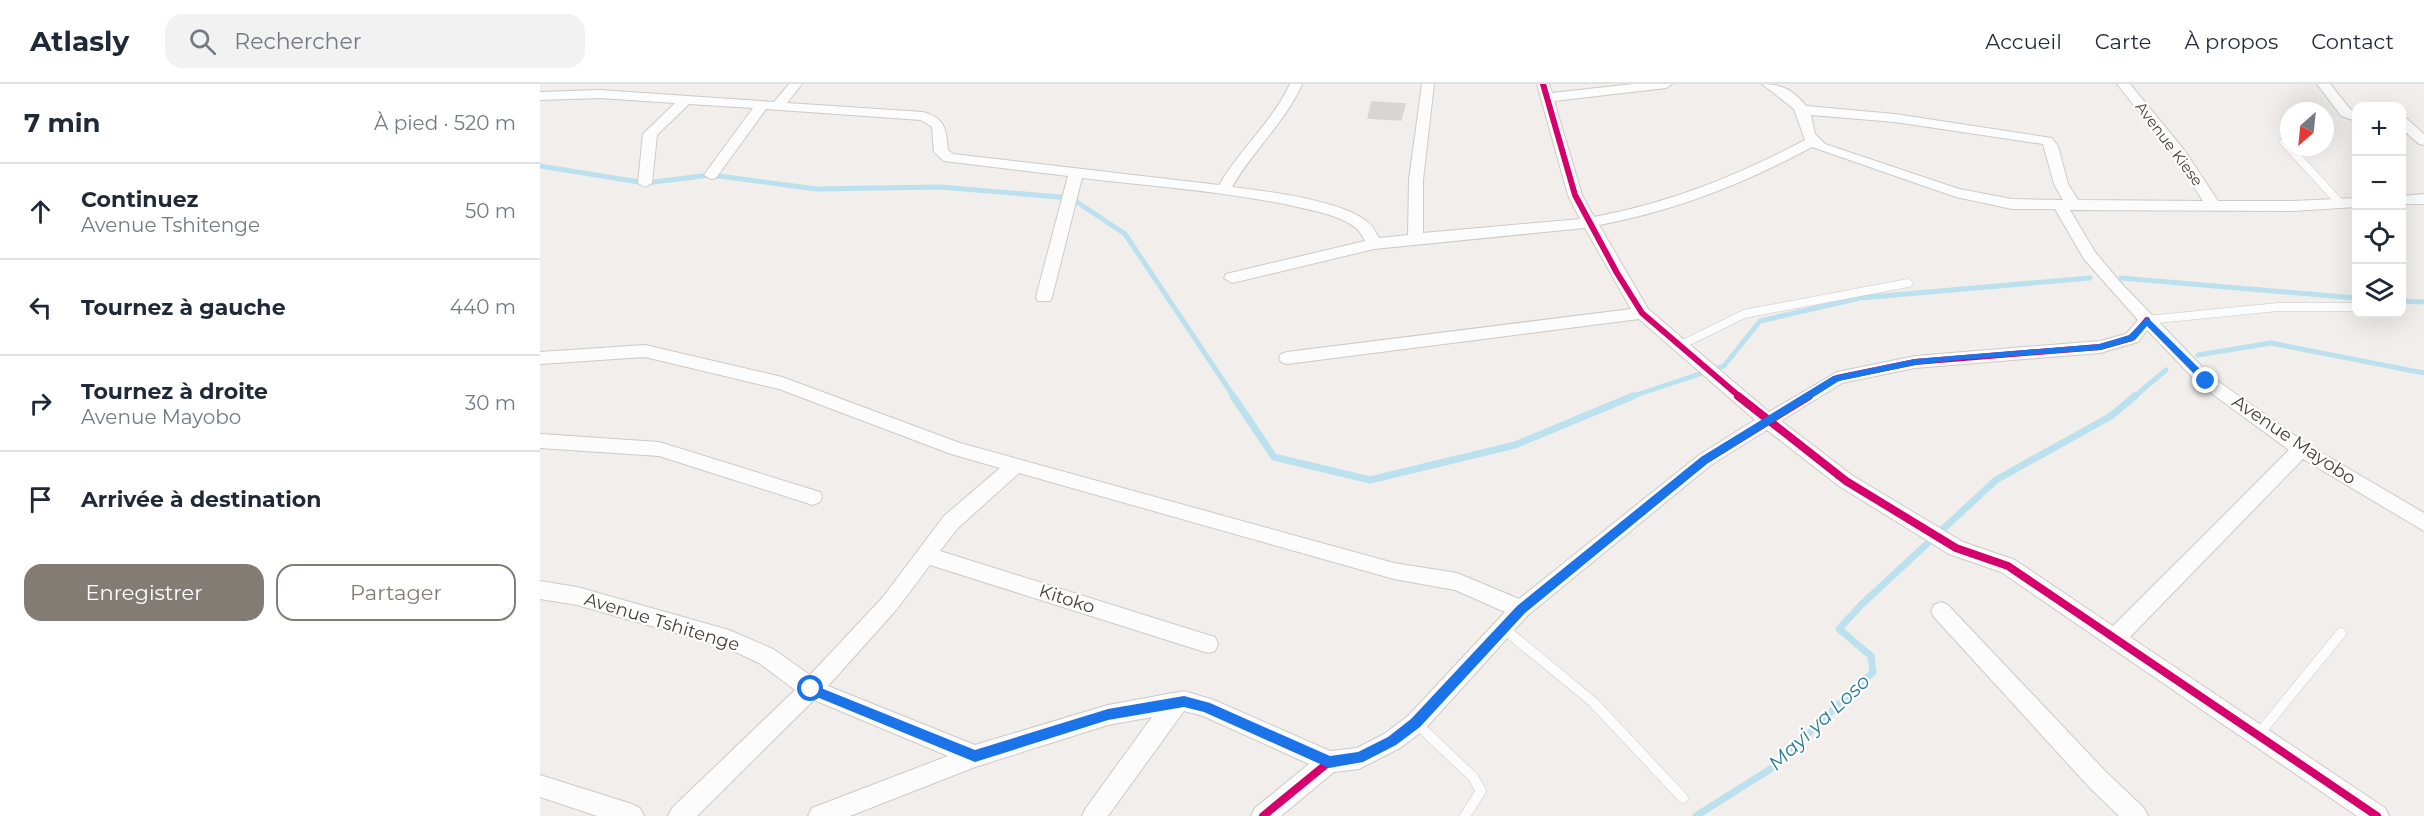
<!DOCTYPE html>
<html lang="fr">
<meta charset="utf-8">
<style>
body{margin:0;font-family:Montserrat,sans-serif;background:#f2f2f3;color:#1f2937}
.controls{position:absolute;right:18px;top:18px;display:grid;overflow:hidden;border-radius:12px;box-shadow:0 6px 24px #0002}
.controls button{width:54px;height:54px;display:grid;place-items:center;padding:0;border:0;border-bottom:2px solid #e0e1e3;background:#fff;color:#1f2937;font:30px sans-serif}
.compass{position:absolute;left:1740px;top:18px;width:54px;height:54px;border-radius:50%;background:#fff;box-shadow:0 6px 24px #0002;rotate:207deg}
.stop{position:absolute;width:18px;height:18px;margin:-14px;border:4px solid #1a73e8;border-radius:50%;background:#fff}
.stop.end{background:#1a73e8;border-color:#fff;box-shadow:0 2px 6px #0008}
.list{margin:0;padding:0;list-style:none}
h2{display:flex;justify-content:space-between;align-items:center;height:78px;margin:0;padding:0 24px;font-size:26px}
h2 small{font-size:20px;font-weight:400;color:#747a83}
.list li{display:grid;grid-template-columns:39px 1fr auto;gap:18px;align-items:center;box-sizing:border-box;height:96px;padding:0 24px;border-top:2px solid #e0e1e3}
.list b{display:block;font-size:22px;white-space:nowrap}
.list p{margin:0;font-size:20px;white-space:nowrap;color:#747a83}
.list em{font-size:20px;font-style:normal;color:#747a83}
.actions{display:flex;gap:12px;padding:18px 24px}
.actions a{flex:1;padding:14px 0;border:2px solid #827c75;border-radius:18px;text-align:center;font-size:21px;color:#827c75}
.actions .main{background:#827c75;color:#fff}
.icon{flex:none;width:33px;height:33px;fill:none;stroke:currentColor;stroke-width:2;stroke-linecap:round;stroke-linejoin:round}
.map{position:relative;flex:none;width:1884px;height:732px;overflow:hidden}
header{display:flex;align-items:center;gap:36px;box-sizing:border-box;height:84px;padding:0 30px;background:#fff;border-bottom:2px solid #e0e1e3}
header strong{font-size:28px}
nav{display:flex;gap:33px;margin-inline-start:auto;font-size:21px}
.search{width:420px;height:54px;background:#f2f2f3;display:flex;align-items:center;gap:15px;box-sizing:border-box;padding:0 21px;border-radius:18px;color:#747a83;font-size:22px}
main{display:flex}
aside{flex:1;background:#fff}
.map>svg:first-child{display:block}
.lines{fill:none;stroke-linecap:round;stroke-linejoin:round}
.stream-far1{stroke:#bbe1ee;stroke-width:5}
.stream{stroke:#bbe1ee;stroke-width:7}
.building{fill:#d9d5d2;stroke:#d9d5d0;stroke-width:1.5}
.service-far1-casing{stroke:#cdcac7;stroke-width:9}
.service-casing{stroke:#cdcac7;stroke-width:11}
.minor-casing{stroke:#cdcac7;stroke-width:2}
.service-far1{stroke:#fdfcfc;stroke-width:8}
.service{stroke:#fdfcfc;stroke-width:10}
.minor{fill:#fdfcfc;fill-rule:evenodd}
.cycleway-far1-casing{stroke:#fff;stroke-width:9}
.cycleway-casing{stroke:#fff;stroke-width:12}
.cycleway-far1{stroke:#d6006c;stroke-width:6}
.cycleway{stroke:#d6006c;stroke-width:8}
.route{fill:#1a73e8}
.labels{text-anchor:middle;stroke-width:4.5;stroke-linejoin:round;paint-order:stroke}
.far-street-label{font-size:15px;fill:#473e36;stroke:#fff}
.street-label{font-size:18px;fill:#473e36;stroke:#fff}
.water-label{font-size:20px;font-style:italic;fill:#2a7a9b;stroke:#fff}
</style>
<header>
<strong>Atlasly</strong>
<div class="search"><svg class="icon" aria-label="search" viewBox="0 0 24 24"><circle cx="10" cy="10" r="6"/><path d="M15 15l6 6"/></svg>Rechercher</div>
<nav><a>Accueil</a><a>Carte</a><a>À propos</a><a>Contact</a></nav>
</header>
<main>
<aside>
<h2>7 min<small>À pied · 520 m</small></h2>
<ul class="list">
<li><svg class="icon" aria-label="ahead" viewBox="0 0 24 24"><path d="M12 20V5M6 11l6-6 6 6"/></svg><div><b>Continuez</b><p>Avenue Tshitenge</p></div><em>50 m</em></li>
<li><svg class="icon" aria-label="left" viewBox="0 0 24 24"><path d="M17 20v-9H6M10 6l-5 5 5 5"/></svg><div><b>Tournez à gauche</b></div><em>440 m</em></li>
<li><svg class="icon" aria-label="right" viewBox="0 0 24 24"><path d="M7 20v-9h11M14 6l5 5-5 5"/></svg><div><b>Tournez à droite</b><p>Avenue Mayobo</p></div><em>30 m</em></li>
<li><svg class="icon" aria-label="arrive" viewBox="0 0 24 24"><path d="M6 21V4h12l-3 4 3 4H6"/></svg><div><b>Arrivée à destination</b></div></li>
</ul>
<div class="actions"><a class="main">Enregistrer</a><a>Partager</a></div>
</aside>
<div class="map">
<svg width="1884" height="732" viewBox="0 0 1884 732">
<rect width="100%" height="100%" fill="#f1eeeb"/>
<g class="lines">
<!-- stream-far1 -->
<g class="stream-far1">
<path d="M0,82L105,99L171,91L276,105L400,103L531,114L585,150L694,313"/>
<path d="M1581,194L1816,214"/>
<path d="M1862,217L1884,218"/>
<path d="M1658,271L1731,259L1884,289"/>
<path d="M1090,313L1184,282L1220,237L1320,214L1550,194"/>
<path d="M1594,313L1626,286"/>
</g>
<!-- stream -->
<g class="stream">
<path d="M693,312L734,373L830,396L975,361L1093,312"/>
<path d="M1156,732L1232,684L1333,588L1331,572L1299,545L1322,520L1456,396L1571,332L1595,312"/>
</g>
</g>
<!-- building -->
<path class="building" d="M832,18L865,20L861,36L828,34Z"/>
<g class="lines">
<defs>
<g id="service-far1">
<path d="M1744,58L1800,119"/>
<path d="M1607,236L1738,223H1816"/>
<path d="M1139,262L1204,230L1368,199"/>
</g>
<g id="service">
<path d="M963,544L1053,618L1143,714"/>
<path d="M876,639L933,693L941,707L925,732"/>
<path d="M1718,651L1801,549"/>
</g>
<g id="minor">
<path d="M249,0H262L247,19L383,28C406,34 406,46 408,66L413,70L679,101C700,65 732,38 750,0H762C745,39 713,66 692,103C726,107 798,116 825,136C832,140 835,147 839,154L868,151L869,96L882,0H894L883,96V149L1040,135L1028,111L997,0H1009L1012,9L1093,0H1132L1126,4L1014,17L1042,111L1054,133C1130,119 1197,92 1265,56L1254,25L1222,0C1242,0 1253,6 1266,22L1355,30L1512,54L1518,62L1528,100L1538,116L1663,117L1634,72L1577,0H1590L1645,67L1678,117H1753L1816,114V123L1753,127L1530,126L1555,168L1581,199L1672,293L1767,360L1884,429V447L1763,375L1590,553L1845,724L1849,732H1817L1461,488L1409,470L1299,402L1227,346L1171,381L988,531L884,646L860,664L819,685L794,688L741,732H711L715,724L769,680L663,632L644,627L568,732H542L546,724L612,633L568,641L435,683L310,732H268L272,724L408,672L274,616L157,732H128L132,724L255,606L219,579L185,563L37,521L0,515V497L37,503L189,546L233,565L270,591L343,513L404,432L460,384L411,370L239,305L105,273L0,280V268L105,261L242,293L420,359L854,479L917,489L979,515L1159,371L1215,336L1099,235L747,280L741,278L739,274L741,270L747,268L1091,225L1045,144L834,165L692,199L684,194L686,190L825,157C821,149 818,144 810,140C792,129 769,126 749,121C681,107 611,102 542,94L512,213L510,217H498L496,213L528,92L404,77L394,68L392,43L381,36L226,25L176,94L171,95L164,91L213,24L149,20L117,51L112,99L105,103L98,99L103,50L135,19L60,14L0,16V8L60,6L234,18ZM1271,31L1355,38L1503,60L1514,100L1523,116L1472,115L1419,105L1285,60L1275,50ZM1272,63L1416,113L1472,125H1515L1544,175L1598,236L1586,250L1560,257L1375,272L1297,288L1229,328L1108,225L1059,141C1135,127 1204,100 1272,63ZM1607,246L1660,301L1749,366L1573,542L1475,476L1423,458L1313,392L1241,337L1302,299L1375,284L1560,269L1598,258ZM479,389L854,495L915,506L965,528L868,632L844,650L817,664L790,667L674,616L644,607L568,621L435,661L288,602L357,525L390,481L668,569L675,567L678,560L675,553L668,551L400,467L418,444Z"/>
<path d="M1777,0H1790L1811,26L1816,29V37L1801,32Z"/>
<path d="M1862,34L1867,35L1884,50V61L1879,60L1862,45Z"/>
<path d="M1884,110V120H1862V112Z"/>
<path d="M0,350L119,358L280,408L282,413L280,418L273,421L119,372L0,364Z"/>
<path d="M1401,518L1408,521L1566,688L1604,724L1608,732H1579L1550,704L1394,533L1391,527L1394,521Z"/>
<path d="M0,691L92,720L100,724L104,732H57L0,713Z"/>
</g>
</defs>
<!-- service-far1 casing -->
<use href="#service-far1" class="service-far1-casing"/>
<!-- service casing -->
<use href="#service" class="service-casing"/>
<!-- minor casing -->
<use href="#minor" class="minor-casing"/>
<!-- service-far1 -->
<use href="#service-far1" class="service-far1"/>
<!-- service -->
<use href="#service" class="service"/>
<!-- minor -->
<use href="#minor" class="minor"/>
<defs>
<g id="cycleway-far1">
<path d="M1003,0L1035,111L1077,189L1102,229L1200,313"/>
<path d="M1266,313L1297,294L1375,278L1560,263L1592,254L1607,236"/>
</g>
<g id="cycleway">
<path d="M1198,312L1306,397L1416,464L1468,482L1837,732"/>
<path d="M723,732L789,678L819,674L852,657L876,639L981,525L1165,376L1269,312"/>
</g>
</defs>
<!-- cycleway-far1 casing -->
<use href="#cycleway-far1" class="cycleway-far1-casing"/>
<!-- cycleway casing -->
<use href="#cycleway" class="cycleway-casing"/>
<!-- cycleway-far1 -->
<use href="#cycleway-far1" class="cycleway-far1"/>
<!-- cycleway -->
<use href="#cycleway" class="cycleway"/>
</g>
<!-- route -->
<path class="route" d="M1607,233L1669,294V299H1663L1607,242L1595,256L1560,266L1418,276L1375,281L1299,297L1168,379L985,529L880,643L856,661L823,678L789,684L664,628L644,623L568,636L435,678L267,609L265,605L271,600L435,666L568,625L644,612L670,619L790,672L818,668L848,653L871,635L977,522L1161,373L1293,292L1375,275L1560,260L1589,251Z"/>
<g class="labels">
<!-- far-street labels -->
<g class="far-street-label">
<text transform="translate(1629 60) rotate(53)" y="5">Avenue Kiese</text>
</g>
<!-- street labels -->
<g class="street-label">
<text transform="translate(1754 356) rotate(34)" y="6">Avenue Mayobo</text>
<text transform="translate(527 515) rotate(18)" y="6">Kitoko</text>
<text transform="translate(122 538) rotate(17)" y="6">Avenue Tshitenge</text>
</g>
<!-- water labels -->
<g class="water-label">
<text transform="translate(1279 638) rotate(-43)" y="7">Mayi ya Loso</text>
</g>
</g>
</svg>
<div class="controls">
<button>+</button>
<button>−</button>
<button><svg class="icon" aria-label="locate" viewBox="0 0 24 24"><circle cx="12" cy="12" r="6"/><path d="M12 2v4M12 18v4M2 12h4M18 12h4"/></svg></button>
<button><svg class="icon" aria-label="layers" viewBox="0 0 24 24"><path d="M12 4l9 5-9 5-9-5zM3 14l9 5 9-5"/></svg></button>
</div>
<svg class="compass" viewBox="-18 -18 36 36"><path d="M0-13l5 13h-10z" fill="#e53935"/><path d="M0 13l5-13h-10z" fill="#747a83"/></svg>
<div class="stop" style="left:271px;top:605px"></div>
<div class="stop end" style="left:1666px;top:297px"></div>
</div>
</main>
